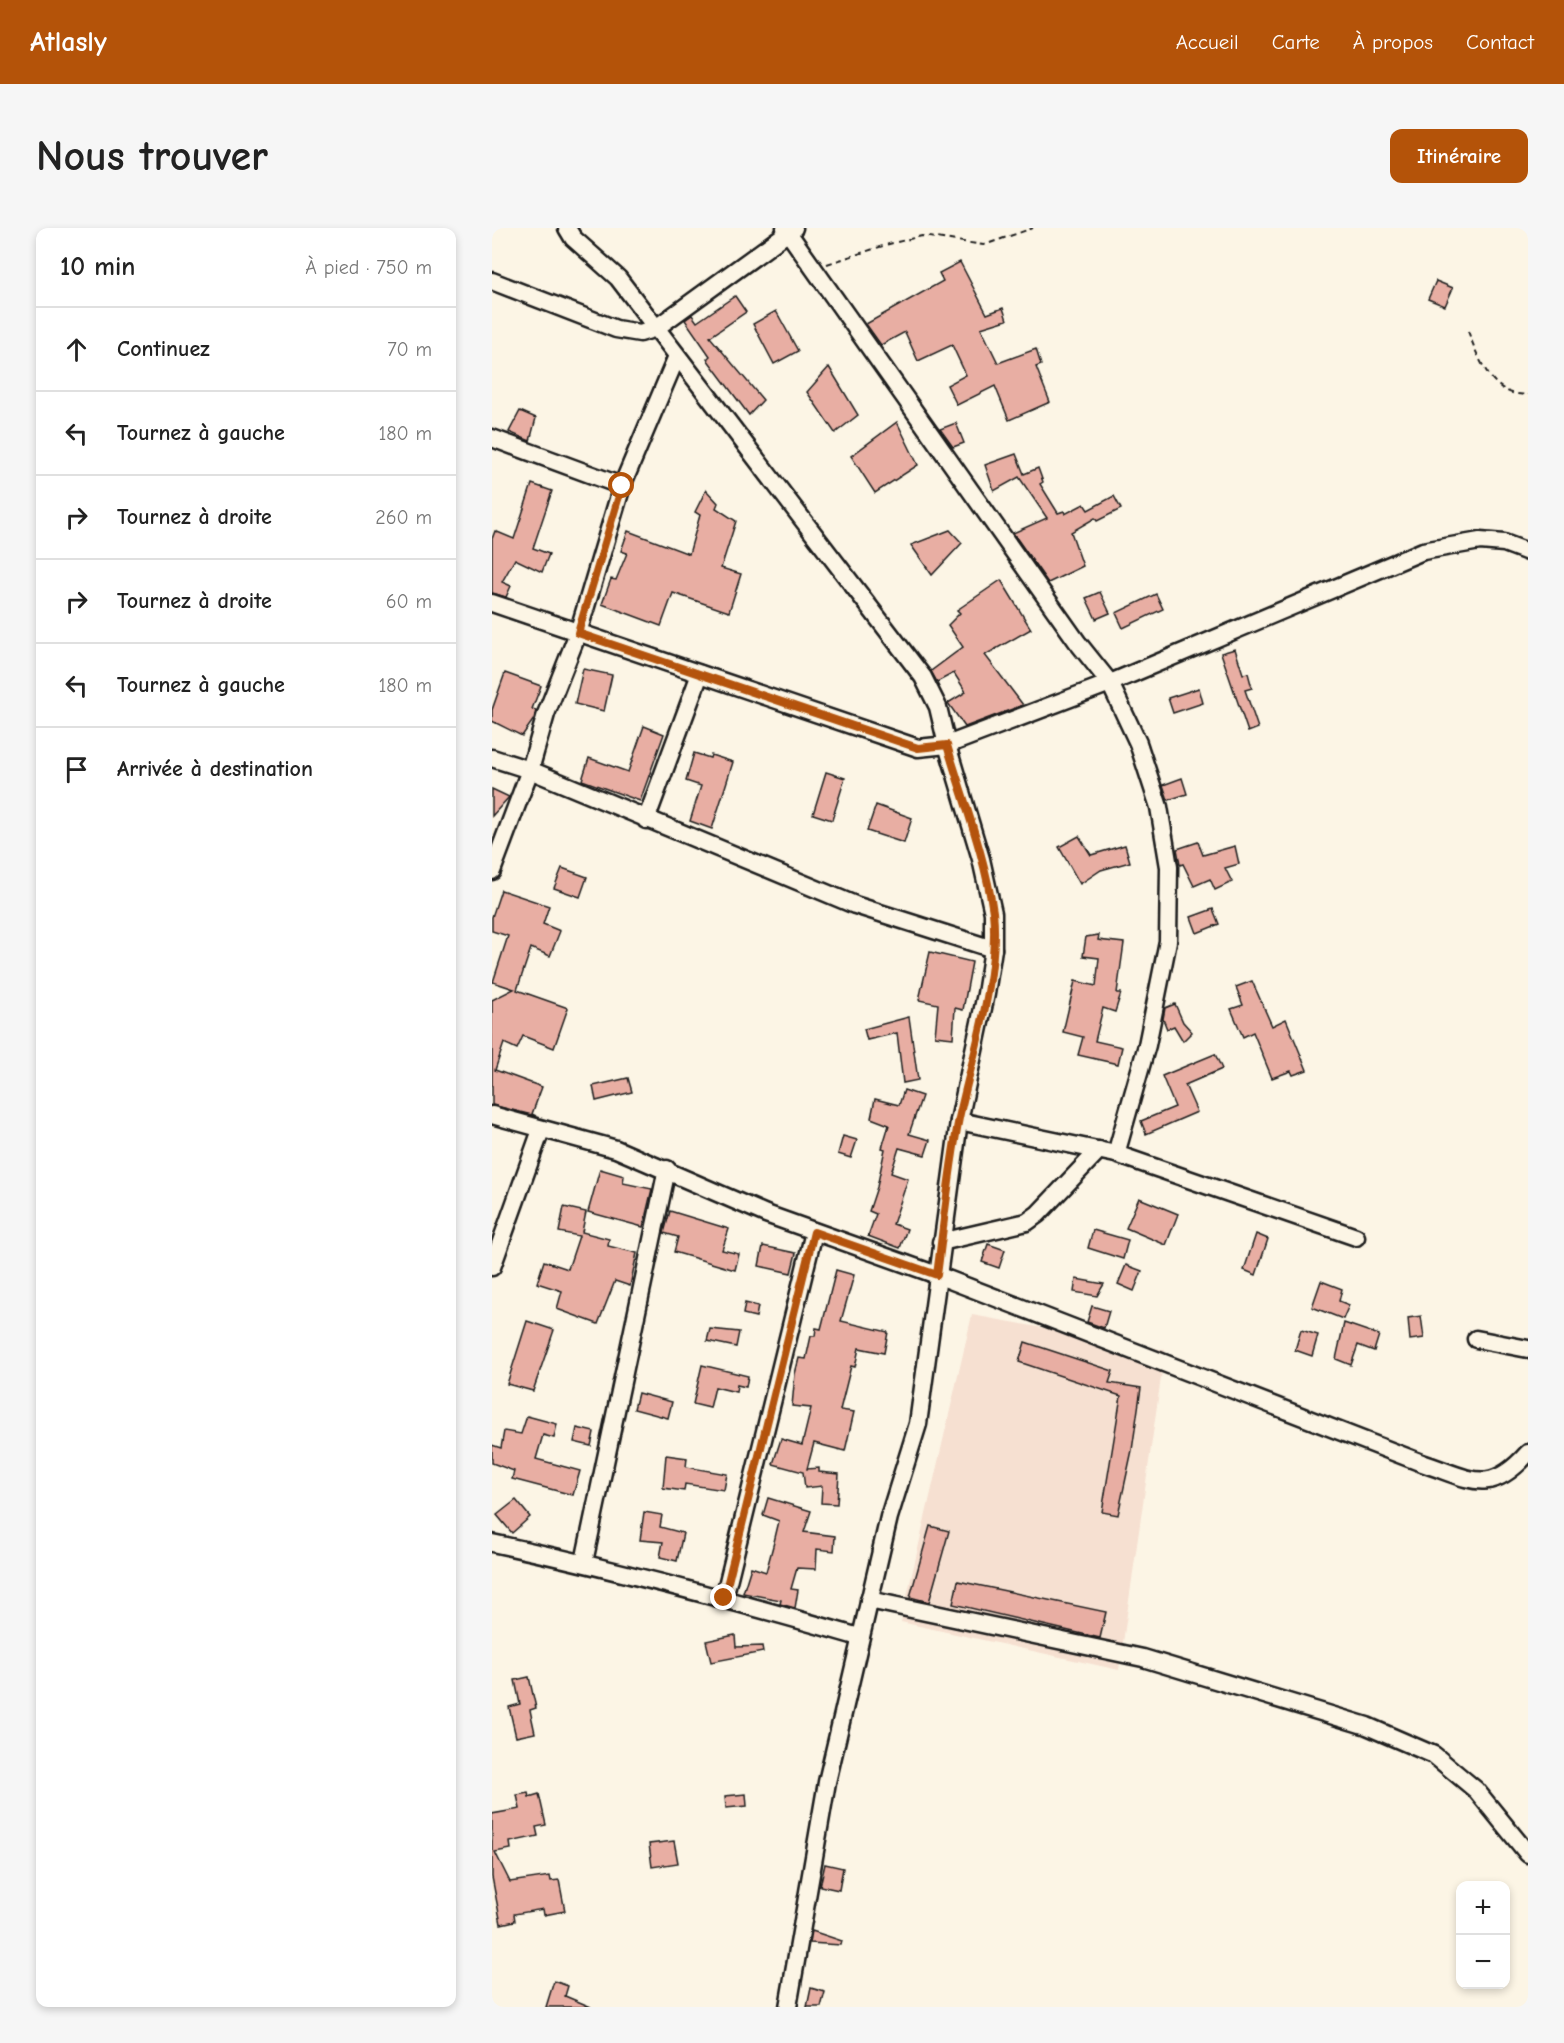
<!DOCTYPE html>
<html lang="fr">
<meta charset="utf-8">
<style>
body{margin:0;font-family:"Comic Neue",sans-serif;background:#f6f6f6;color:#222}
.controls{position:absolute;right:18px;bottom:18px;display:grid;overflow:hidden;border-radius:12px;box-shadow:0 3px 9px #0003}
.controls button{width:54px;height:54px;display:grid;place-items:center;padding:0;border:0;border-bottom:2px solid #e0e0e0;background:#fff;color:#222;font:30px sans-serif}
.stop{position:absolute;width:18px;height:18px;margin:-14px;border:4px solid #b45309;border-radius:50%;background:#fff}
.stop.end{background:#b45309;border-color:#fff;box-shadow:0 2px 6px #0008}
.list{margin:0;padding:0;list-style:none}
h2{display:flex;justify-content:space-between;align-items:center;height:78px;margin:0;padding:0 24px;font-size:26px}
h2 small{font-size:20px;font-weight:400;color:#767676}
.list li{display:grid;grid-template-columns:39px 1fr auto;gap:18px;align-items:center;box-sizing:border-box;height:84px;padding:0 24px;border-top:2px solid #e0e0e0}
.list b{display:block;font-size:22px;white-space:nowrap}
.list em{font-size:20px;font-style:normal;color:#767676}
.icon{flex:none;width:33px;height:33px;fill:none;stroke:currentColor;stroke-width:2;stroke-linecap:round;stroke-linejoin:round}
.map{position:relative;flex:none;width:1036px;height:1779px;overflow:hidden;border-radius:12px}
header{display:flex;align-items:center;gap:36px;box-sizing:border-box;height:84px;padding:0 30px;background:#b45309;color:#fff}
header strong{font-size:28px}
nav{display:flex;gap:33px;margin-inline-start:auto;font-size:21px}
.intro{display:flex;align-items:center;justify-content:space-between;box-sizing:border-box;height:144px;padding:0 36px}
h1{margin:0;font-size:42px}
.button{padding:15px 27px;border-radius:12px;background:#b45309;color:#fff;font-size:21px;font-weight:700}
main{display:flex;gap:36px;padding:0 36px}
aside{flex:1;background:#fff;border-radius:12px;box-shadow:0 3px 9px #0003}
.map>svg:first-child{display:block}
.built{fill:#f6e0d1}
.building{fill:#e8aea3;stroke:#1c1c1c;stroke-width:1.5}
.lines{fill:none;stroke-linecap:round;stroke-linejoin:round}
.street-casing{stroke:#1c1c1c;stroke-width:21}
.path{stroke:#1c1c1c;stroke-width:2;stroke-dasharray:6 4.5;stroke-linecap:butt}
.street{stroke:#fcf5e5;stroke-width:16}
.route{stroke:#b45309;stroke-width:8}
</style>
<header>
<strong>Atlasly</strong>
<nav><a>Accueil</a><a>Carte</a><a>À propos</a><a>Contact</a></nav>
</header>
<div class="intro"><h1>Nous trouver</h1><a class="button">Itinéraire</a></div>
<main>
<aside>
<h2>10 min<small>À pied · 750 m</small></h2>
<ul class="list">
<li><svg class="icon" aria-label="ahead" viewBox="0 0 24 24"><path d="M12 20V5M6 11l6-6 6 6"/></svg><div><b>Continuez</b></div><em>70 m</em></li>
<li><svg class="icon" aria-label="left" viewBox="0 0 24 24"><path d="M17 20v-9H6M10 6l-5 5 5 5"/></svg><div><b>Tournez à gauche</b></div><em>180 m</em></li>
<li><svg class="icon" aria-label="right" viewBox="0 0 24 24"><path d="M7 20v-9h11M14 6l5 5-5 5"/></svg><div><b>Tournez à droite</b></div><em>260 m</em></li>
<li><svg class="icon" aria-label="right" viewBox="0 0 24 24"><path d="M7 20v-9h11M14 6l5 5-5 5"/></svg><div><b>Tournez à droite</b></div><em>60 m</em></li>
<li><svg class="icon" aria-label="left" viewBox="0 0 24 24"><path d="M17 20v-9H6M10 6l-5 5 5 5"/></svg><div><b>Tournez à gauche</b></div><em>180 m</em></li>
<li><svg class="icon" aria-label="arrive" viewBox="0 0 24 24"><path d="M6 21V4h12l-3 4 3 4H6"/></svg><div><b>Arrivée à destination</b></div></li>
</ul>
</aside>
<div class="map">
<svg width="1036" height="1779" viewBox="0 0 1036 1779">
<rect width="100%" height="100%" fill="#fcf5e5"/>
<filter id="ink" filterUnits="userSpaceOnUse"><feTurbulence type="fractalNoise" baseFrequency=".0167" numOctaves="2"/><feDisplacementMap in="SourceGraphic" scale="12" xChannelSelector="R" yChannelSelector="G"/><feConvolveMatrix kernelMatrix="1 2 1 2 8 2 1 2 1" color-interpolation-filters="sRGB"/></filter>
<g filter="url(#ink)">
<!-- built -->
<path class="built" d="M480,1087L673,1122L627,1442L409,1394Z"/>
<!-- building -->
<g class="building">
<path d="M468,34L495,86L511,80L515,92L489,100L506,135L544,121L549,137L544,139L558,174L517,192L503,158L465,177L455,157L474,147L460,117L426,133L413,104L389,117L374,96L451,53L447,45Z"/>
<path d="M944,53L961,60L953,78L936,71Z"/>
<path d="M243,68L254,84L218,109L271,172L257,187L215,131L218,128L193,92L200,87L205,94Z"/>
<path d="M284,83L306,123L282,136L261,96Z"/>
<path d="M337,139L366,187L343,205L315,164Z"/>
<path d="M28,183L44,190L38,213L17,204Z"/>
<path d="M405,194L426,237L383,265L359,228Z"/>
<path d="M464,195L472,215L461,219L448,201Z"/>
<path d="M524,226L532,246L546,240L551,254L548,256L566,285L572,283L573,286L592,276L596,282L622,268L629,281L605,293L603,290L579,304L591,338L556,355L521,305L555,290L527,249L502,263L493,237Z"/>
<path d="M40,256L60,263L41,320L57,326L50,344L23,331L10,354L19,358L14,369L0,365V311L3,303L22,311Z"/>
<path d="M214,262L226,275L224,280L244,293L229,340L249,346L237,384L181,365L169,398L110,376L119,351L124,352L135,325L129,323L136,303L197,326L208,287L203,284Z"/>
<path d="M458,302L470,315L440,347L419,317Z"/>
<path d="M509,352L539,401L493,427L531,477L473,499L456,475L474,464L462,445L445,454L439,443L471,419L456,397L468,385L465,382Z"/>
<path d="M608,364L618,385L604,391L594,370Z"/>
<path d="M664,366L671,381L631,400L624,385Z"/>
<path d="M743,421L751,446L756,445L760,460L753,462L766,500L756,504L729,425Z"/>
<path d="M91,441L120,447L112,483L83,476Z"/>
<path d="M13,445L49,458L40,481L44,482L42,491L30,508L0,493V482Z"/>
<path d="M707,460L711,475L681,485L676,470Z"/>
<path d="M152,498L172,506L148,573L90,552L97,530L136,544Z"/>
<path d="M202,525L218,530L219,527L241,534L220,601L198,593L209,558L194,553Z"/>
<path d="M334,544L353,550L340,592L321,586Z"/>
<path d="M690,550L695,566L676,572L671,557Z"/>
<path d="M0,561L17,569L0,588Z"/>
<path d="M384,577L420,590L412,615L375,603Z"/>
<path d="M587,608L599,627L633,617L638,634L609,642L588,656L567,619Z"/>
<path d="M706,614L711,627L743,618L747,636L733,640L740,654L723,662L718,651L702,658L691,636L688,637L685,621Z"/>
<path d="M70,640L95,649L88,669L62,660Z"/>
<path d="M9,662L57,678L51,696L68,703L58,728L39,720L25,762L76,780L62,820L31,808L25,821L12,815L3,842L50,859L40,886L44,888L0,877V772L22,761L1,754L16,708L0,703V689Z"/>
<path d="M721,681L727,696L705,705L699,689Z"/>
<path d="M607,707L606,712L632,715L625,765H629L623,784L611,780L603,813L630,819L626,836L586,827L591,809L571,804L583,753L604,758L607,730L591,728L594,709Z"/>
<path d="M438,724L480,734L471,782L463,780L461,810L443,808L446,776L427,772Z"/>
<path d="M760,753L780,798L794,791L815,842L801,847L799,843L780,850L761,804L751,809L739,781L751,777L744,759Z"/>
<path d="M683,776L691,794L700,804L691,813L682,798L675,801L671,791L673,780Z"/>
<path d="M417,789L426,852L411,855L405,805L375,812L372,801Z"/>
<path d="M723,826L730,841L693,857L705,884L654,906L649,893L683,879L670,848Z"/>
<path d="M136,850L140,864L104,873L101,858Z"/>
<path d="M412,862L430,868L417,906L438,912L433,927L407,920L399,945L416,951L401,996L415,1001L408,1020L376,1008L384,986L377,983L385,959L393,921L390,920L397,897L379,890L383,871L407,877Z"/>
<path d="M351,908L365,912L359,930L346,926Z"/>
<path d="M108,941L132,948L131,955L160,961L151,999L96,984Z"/>
<path d="M647,970L686,986L674,1017L634,1000Z"/>
<path d="M72,979L94,984L90,1004L117,1011L116,1018L145,1025L138,1058L123,1053L106,1096L65,1081L70,1063L45,1055L52,1033L76,1041L87,1008L67,1004Z"/>
<path d="M178,983L237,1001L230,1022L247,1026L243,1042L182,1024L186,1009L172,1005Z"/>
<path d="M601,1002L636,1012L631,1031L596,1020Z"/>
<path d="M764,1006L776,1011L764,1047L752,1042Z"/>
<path d="M496,1016L513,1022L507,1040L490,1034Z"/>
<path d="M271,1018L304,1025L299,1045L267,1038Z"/>
<path d="M634,1037L650,1043L642,1063L626,1056Z"/>
<path d="M344,1042L362,1047L349,1093L396,1104L392,1125L367,1120L363,1139L359,1138L348,1182L362,1184L353,1223L322,1215L315,1241L327,1240V1244L347,1246L345,1276L329,1275L330,1258L313,1260L311,1244L281,1236L289,1211L310,1217L319,1180L300,1178L303,1146L307,1130L314,1131L319,1108H323L324,1100L329,1101Z"/>
<path d="M584,1051L612,1056L605,1068L582,1064Z"/>
<path d="M829,1053L850,1061L847,1073L857,1077L851,1091L820,1079Z"/>
<path d="M253,1075L266,1078L264,1089L251,1086Z"/>
<path d="M600,1078L617,1083L612,1100L595,1094Z"/>
<path d="M929,1088L932,1110L918,1112L916,1090Z"/>
<path d="M35,1093L62,1102L41,1163L15,1156Z"/>
<path d="M852,1095L887,1107L882,1123L866,1117L859,1137L844,1131Z"/>
<path d="M218,1101L247,1104L244,1119L215,1113Z"/>
<path d="M809,1102L826,1107L820,1128L803,1122Z"/>
<path d="M533,1114L621,1143L617,1155L649,1160L640,1222L626,1287L610,1284L629,1168L527,1134Z"/>
<path d="M210,1137L256,1148L254,1159L245,1157L244,1164L223,1159L218,1180L201,1176Z"/>
<path d="M146,1165L180,1174L176,1190L142,1181Z"/>
<path d="M35,1188L65,1196L62,1210L51,1207L44,1231L88,1243L81,1267L20,1251L22,1243L0,1235V1217L9,1220L12,1203L29,1206Z"/>
<path d="M85,1200L102,1204L99,1218L82,1214Z"/>
<path d="M174,1227L195,1230L194,1239L235,1246L232,1262L193,1256L192,1263L171,1260Z"/>
<path d="M276,1270L319,1283L312,1304L343,1308L342,1323L325,1321L324,1341L305,1340L299,1361L306,1362L303,1380L288,1376L289,1372L251,1365L259,1339L274,1344L282,1314L287,1293L271,1287Z"/>
<path d="M24,1272L38,1289L20,1305L5,1287Z"/>
<path d="M152,1284L170,1287L168,1299L191,1305L185,1333L168,1329L171,1314L148,1312Z"/>
<path d="M438,1298L457,1303L437,1374L418,1369Z"/>
<path d="M466,1353L614,1384L608,1410L461,1376Z"/>
<path d="M243,1407L244,1419L270,1418L271,1424L219,1434L214,1413Z"/>
<path d="M37,1449L44,1480L38,1482L43,1505L24,1509L17,1479L28,1476L23,1452Z"/>
<path d="M36,1565L37,1569L47,1566L54,1597L44,1599L46,1608L18,1614L19,1621L3,1624L18,1654L58,1648L59,1653L67,1652L73,1683L52,1687L51,1681L22,1686L23,1693L9,1696L0,1649V1586L28,1581L25,1567Z"/>
<path d="M254,1566L255,1578L234,1580L233,1568Z"/>
<path d="M182,1613L186,1635L160,1639L157,1616Z"/>
<path d="M333,1636L351,1640L347,1662L328,1658Z"/>
<path d="M320,1703L350,1713L349,1717L318,1715Z"/>
<path d="M62,1753L76,1758L73,1768L99,1779H54Z"/>
<path d="M319,1760L333,1764L329,1779H315Z"/>
</g>
<g class="lines">
<defs>
<g id="street">
<path d="M75,0L81,10L126,50L431,449L446,479L455,517L489,631L501,685V721L494,766L467,893L426,1196L397,1289L335,1554L296,1779"/>
<path d="M293,0L586,415L618,455L646,515L667,579L677,639L676,713L655,817L624,926"/>
<path d="M0,53L124,101L148,105L164,100L302,0"/>
<path d="M0,210L130,258"/>
<path d="M0,375L426,520L455,517L618,455L931,323L988,313L1012,315L1036,324"/>
<path d="M0,530L38,542L363,677L501,721"/>
<path d="M154,592L208,446"/>
<path d="M0,643L38,542L54,486L86,405L130,258L185,128"/>
<path d="M0,887L124,921L274,986L445,1047L930,1235C979,1251 997,1269 1036,1225"/>
<path d="M467,893L624,926L864,1009"/>
<path d="M449,1014L535,994L546,986L607,922"/>
<path d="M0,1039L49,902"/>
<path d="M984,1111L1036,1121"/>
<path d="M0,1315C124,1341 246,1374 367,1409"/>
<path d="M92,1334L175,941"/>
<path d="M232,1370L322,1004"/>
<path d="M377,1372L651,1430L875,1498L942,1527L984,1562L1036,1626"/>
</g>
</defs>
<!-- street casing -->
<use href="#street" class="street-casing"/>
<!-- path -->
<g class="path">
<path d="M335,36L397,16L430,8L492,17L541,0"/>
<path d="M976,103C986,130 1001,171 1036,166"/>
</g>
<!-- street -->
<use href="#street" class="street"/>
</g>
</g>
<g class="lines" filter="url(#ink)">
<!-- route -->
<path class="route" d="M130,258L86,405L426,520L455,517C471,572 493,627 501,684C508,744 480,830 467,890C457,941 452,995 445,1047L322,1004L232,1370"/>
</g>
</svg>
<div class="controls">
<button>+</button>
<button>−</button>
</div>
<div class="stop" style="left:130px;top:258px"></div>
<div class="stop end" style="left:232px;top:1370px"></div>
</div>
</main>
